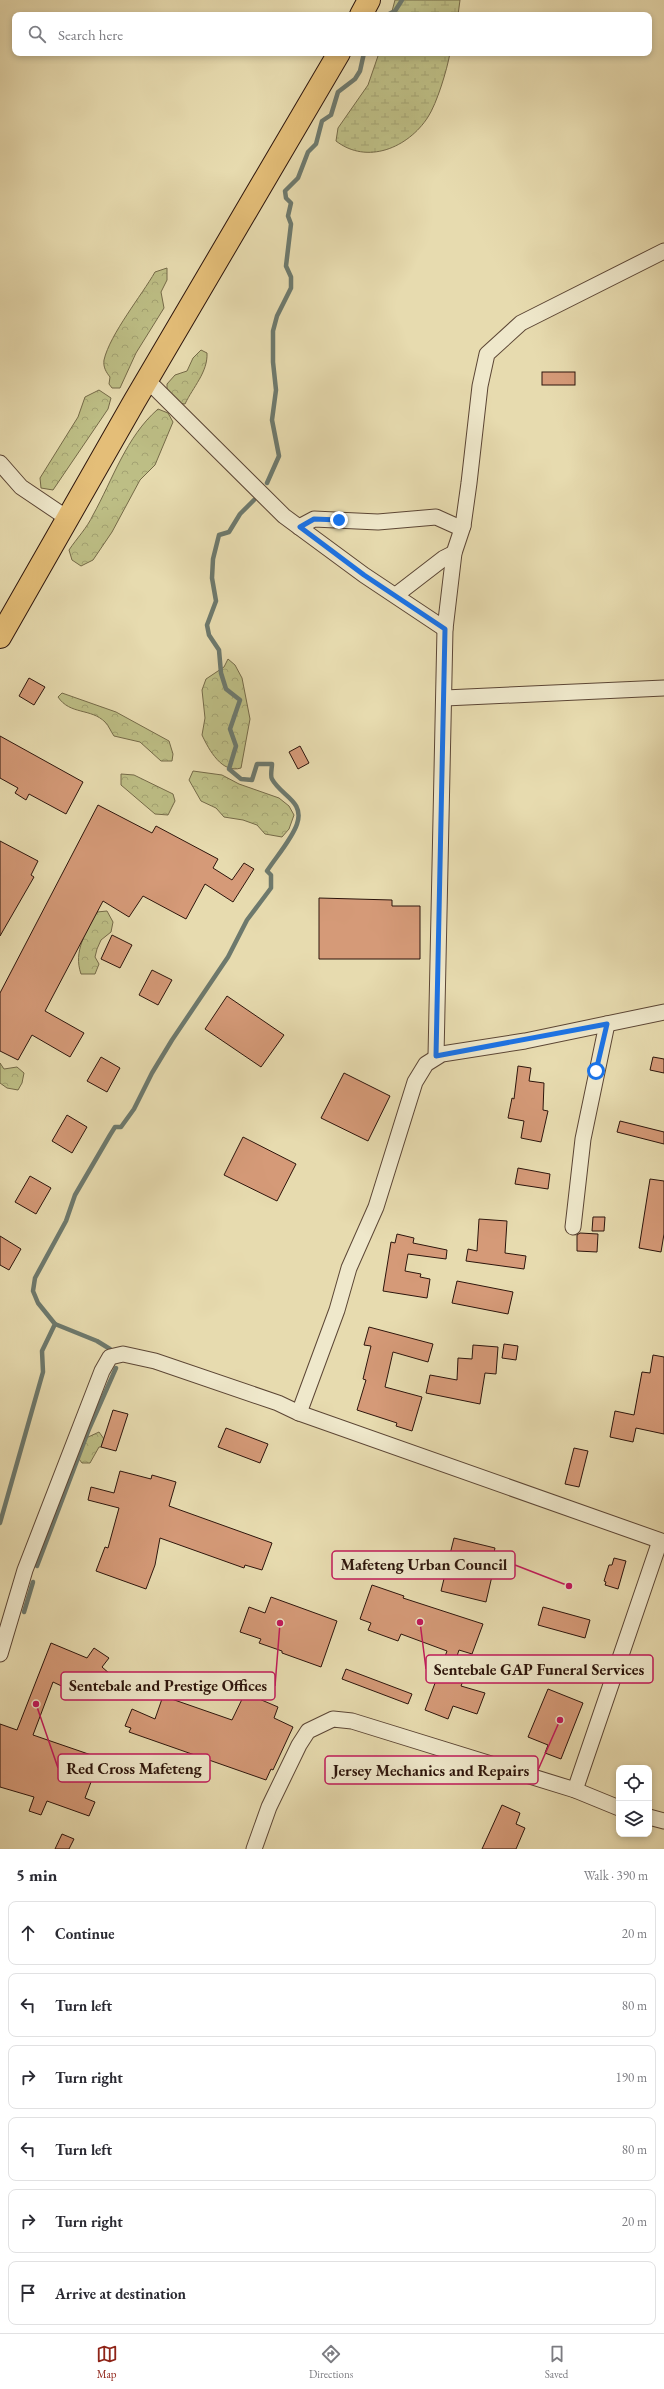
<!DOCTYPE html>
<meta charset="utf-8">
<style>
body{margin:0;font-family:"EB Garamond",serif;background:#f7f7f7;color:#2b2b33}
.controls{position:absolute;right:12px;bottom:12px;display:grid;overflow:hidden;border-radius:8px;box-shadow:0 2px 6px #0003}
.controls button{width:36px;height:36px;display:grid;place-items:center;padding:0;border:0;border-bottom:1px solid #e1e1e2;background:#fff;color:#2b2b33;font:20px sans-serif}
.stop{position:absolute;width:12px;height:12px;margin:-9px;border:3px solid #1a73e8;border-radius:50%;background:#fff}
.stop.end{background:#1a73e8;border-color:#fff;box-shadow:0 1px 4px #0008}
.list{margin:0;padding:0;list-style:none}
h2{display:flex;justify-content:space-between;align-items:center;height:52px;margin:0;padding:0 16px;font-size:17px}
h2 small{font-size:13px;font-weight:400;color:#7c7c81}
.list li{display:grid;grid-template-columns:26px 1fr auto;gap:12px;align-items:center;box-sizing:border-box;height:64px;margin:0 8px 8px;padding:0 8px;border:1px solid #e1e1e2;border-radius:8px}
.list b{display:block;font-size:15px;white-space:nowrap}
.list em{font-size:13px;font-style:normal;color:#7c7c81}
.icon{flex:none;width:22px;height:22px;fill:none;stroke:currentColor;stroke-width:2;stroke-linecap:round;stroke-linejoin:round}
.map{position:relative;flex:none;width:664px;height:1849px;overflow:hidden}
.search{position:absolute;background:#fff;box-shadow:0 2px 6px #0003;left:12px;right:12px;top:12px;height:44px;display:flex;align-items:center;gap:10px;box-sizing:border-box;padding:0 14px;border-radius:8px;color:#7c7c81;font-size:15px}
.sheet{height:484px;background:#fff}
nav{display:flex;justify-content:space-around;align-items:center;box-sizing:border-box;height:56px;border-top:1px solid #e1e1e2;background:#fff;font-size:11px;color:#7c7c81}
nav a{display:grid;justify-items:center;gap:2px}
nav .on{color:#8f2418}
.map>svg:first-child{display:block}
.forest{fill:url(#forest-crowns);stroke:#756a48}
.wetland{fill:url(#wetland-marsh);stroke:#756a48}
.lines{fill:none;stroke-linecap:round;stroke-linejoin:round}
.stream{stroke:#6d796d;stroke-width:4.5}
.building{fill:#d59a78;stroke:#2d150c}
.minor-casing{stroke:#5c4635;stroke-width:17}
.primary-casing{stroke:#2d150c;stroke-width:24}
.minor{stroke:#efe8cb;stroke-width:15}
.primary{stroke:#e4be78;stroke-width:22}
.route{stroke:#1a73e8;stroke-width:5}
.leader{fill:none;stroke:#c2185b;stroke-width:1.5}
.callout-dot{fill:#c2185b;stroke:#efe8cb;stroke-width:1.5}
.callout{fill:#efe8cb;stroke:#c2185b;stroke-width:1.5}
.callout-label{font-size:16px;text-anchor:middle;font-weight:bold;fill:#2d150c}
</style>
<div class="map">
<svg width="664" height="1849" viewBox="0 0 664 1849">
<defs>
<pattern id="forest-crowns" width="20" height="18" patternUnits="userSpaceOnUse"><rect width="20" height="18" fill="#bdbe85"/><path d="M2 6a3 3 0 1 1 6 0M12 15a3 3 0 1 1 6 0" fill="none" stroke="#a3a272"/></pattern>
<pattern id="wetland-marsh" width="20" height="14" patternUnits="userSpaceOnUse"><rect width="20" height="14" fill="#bdbe85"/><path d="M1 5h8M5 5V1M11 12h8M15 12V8" fill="none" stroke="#a3a272"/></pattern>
</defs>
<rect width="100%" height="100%" fill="#e7dbaf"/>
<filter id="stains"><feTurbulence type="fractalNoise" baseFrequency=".005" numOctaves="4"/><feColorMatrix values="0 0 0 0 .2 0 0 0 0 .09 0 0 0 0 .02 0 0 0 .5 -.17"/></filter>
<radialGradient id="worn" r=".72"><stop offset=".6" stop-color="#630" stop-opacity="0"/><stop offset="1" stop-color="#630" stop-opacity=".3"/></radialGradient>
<!-- forest -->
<g class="forest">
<path d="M167,268V280L161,292L164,308L136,353L120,388H112L109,384L110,377C106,372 103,367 104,360C110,334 142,295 155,272Z"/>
<path d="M201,350L207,353C208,372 193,387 185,404L177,403L167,392V384L175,375L187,371L193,358Z"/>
<path d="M99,390L111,398L108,409L53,490L41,488L40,478L78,417L85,397Z"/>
<path d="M158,409L168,413L173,422L155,465L140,480L112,532L93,560L81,566L72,560L69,550C77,538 87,528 93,515C113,479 126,437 158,409Z"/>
<path d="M228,659L235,665L242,678L250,719L241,768C222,774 209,750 202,735L205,718L202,690L206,679L224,667Z"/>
<path d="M62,693L116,712L169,741L173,754L172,761H161L140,742L114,736C111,732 109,726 105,722C91,708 70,715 58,697Z"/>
<path d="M193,771L222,775L239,784L279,798L289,806L294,815L289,829L282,837L265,834L257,825L243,820L224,817L216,808L201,801L189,780Z"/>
<path d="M121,774L134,775L173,794L175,801L168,815L155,814L121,785Z"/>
<path d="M107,911L113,922L111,932L101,940L97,949L95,957L99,964L95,974H81C73,951 86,932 97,912Z"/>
<path d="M0,1063L4,1069L17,1067L24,1073L22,1083L18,1090L7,1088L0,1083Z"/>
<path d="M99,1432L104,1439L101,1447H99L90,1463H82L79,1459L86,1438Z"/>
</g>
<!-- wetland -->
<g class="wetland">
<path d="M395,0H460L458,15H391Z"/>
<path d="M379,53H450C447,70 437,103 428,117C408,148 367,165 336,141L338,128L368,85Z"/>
</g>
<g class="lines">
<!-- stream -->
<g class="stream">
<path d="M387,15L395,11L402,0"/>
<path d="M267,483L279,456L272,420L276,390L273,362V331L277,316L291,288V277L286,266L291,224L288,216L291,203L286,198L285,191L298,178L308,152L316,144L322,121L331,115L338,92L355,79L360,71L364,53"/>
<path d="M55,1324L97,1341L110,1349"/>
<path d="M0,1523L43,1372L42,1351L55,1324L38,1303L33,1291L35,1278L66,1221L75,1195L110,1135L115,1127H121L134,1109L152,1073L172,1040L228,957L247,920L271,888V875L267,871C276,857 292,839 297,824C305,801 281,796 272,779C270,776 272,768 272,764H257L252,780L241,779L229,769L236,746L230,729L240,700L226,689L221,673L219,650L209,635L207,625L216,601L212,578L213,559L219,535L229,532L240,514L254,500"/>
<path d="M37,1566L89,1429L116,1368"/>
<path d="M24,1612L33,1582"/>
</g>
</g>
<!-- building -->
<g class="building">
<rect x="542" y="372" width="33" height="13"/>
<path d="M29,678L45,687L34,705L19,696Z"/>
<path d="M0,736L83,782L66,814L29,794L26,800L15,793L18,788L0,778Z"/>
<path d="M300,746L309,763L298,769L289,752Z"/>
<path d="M98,805L152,833L156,826L218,859L213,868L232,880L244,863L254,869L233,902L205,884L186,919L143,896L129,917L103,901L45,1011L84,1033L70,1057L32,1035L18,1060L0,1051V993Z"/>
<path d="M0,841L38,861L31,875L34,877L0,936Z"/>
<path d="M319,898L392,900V906H420V959H319Z"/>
<path d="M112,935L132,945L120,968L101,959Z"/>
<path d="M152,970L172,980L158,1005L139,995Z"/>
<path d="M227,996L284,1035L261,1067L205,1029Z"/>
<path d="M101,1057L120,1068L107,1092L87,1081Z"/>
<path d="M653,1057L664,1059V1073L650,1070Z"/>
<path d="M518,1066L531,1068L529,1081L544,1083L543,1110L548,1111L541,1142L521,1138L524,1121L508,1118L512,1098L514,1099Z"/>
<path d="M344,1073L390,1096L368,1141L321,1118Z"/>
<path d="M67,1115L87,1127L72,1153L52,1141Z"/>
<path d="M620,1121L664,1132V1144L617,1132Z"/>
<path d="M243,1137L296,1164L277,1201L224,1175Z"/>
<path d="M518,1168L550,1174L548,1189L515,1184Z"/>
<path d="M30,1176L51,1188L36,1214L15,1202Z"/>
<path d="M650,1179L664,1181V1234L661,1252L639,1248Z"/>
<path d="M593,1217H605L604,1231H592Z"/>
<path d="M479,1219L507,1221L505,1253L526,1256L524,1269L466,1261L468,1249L477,1251Z"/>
<path d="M580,1233L598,1234L597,1252L577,1251V1235Z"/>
<path d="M397,1234L414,1238L413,1243L447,1250L446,1259L408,1254L405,1271L421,1274L420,1277L430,1279L427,1298L383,1291L391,1242L395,1243Z"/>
<path d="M0,1236L21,1249L9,1270L0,1265Z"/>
<path d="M457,1281L513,1292L508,1314L452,1303Z"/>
<path d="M369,1327L433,1344L428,1362L393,1352L385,1387L422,1397L412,1431L396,1426L397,1423L357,1410L366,1380L363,1379L371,1346L364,1345Z"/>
<path d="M504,1344L518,1346L516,1360L502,1358Z"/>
<path d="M473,1345L498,1347L496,1374L485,1373L480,1404L426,1393L430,1375L457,1380L458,1358L472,1359Z"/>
<path d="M653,1355L664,1357V1434L636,1428L633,1442L610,1437L615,1411L634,1415L642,1372L650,1373Z"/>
<path d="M113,1410L128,1414L116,1451L101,1447Z"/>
<path d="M226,1428L268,1444L260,1463L218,1447Z"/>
<path d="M574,1448L588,1451L579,1487L565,1484Z"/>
<path d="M120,1471L151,1479L152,1475L176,1482L169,1506L272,1543L262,1570L245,1565L244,1568L160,1538L155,1565L146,1589L96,1571L105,1547L108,1548L119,1508L88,1500L91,1487L114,1493Z"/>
<path d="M454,1538L495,1548L489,1575L492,1576L486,1602L441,1591Z"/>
<path d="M614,1558L626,1561L618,1589L605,1585L606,1582L604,1581L609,1565H612Z"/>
<path d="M372,1585L404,1596L403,1598L483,1624L472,1654L459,1650L452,1671L465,1676L461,1686L485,1693L477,1714L453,1706L448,1719L425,1710L447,1651L401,1634L398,1641L368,1630L371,1623L360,1619Z"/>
<path d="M271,1597L337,1621L321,1667L282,1653V1651L259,1643L261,1639L240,1632L249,1607L265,1613Z"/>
<path d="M543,1607L590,1620L585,1638L538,1625Z"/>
<path d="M51,1643L87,1658L94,1648L109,1658L102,1667L118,1681L101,1699L87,1687L83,1696L53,1682L33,1735L100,1758L85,1798L95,1802L89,1816L47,1801L41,1815L29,1811L34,1797L0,1787V1724L17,1730Z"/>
<path d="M346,1669L412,1694L408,1704L342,1679Z"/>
<path d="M548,1689L583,1703L561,1759L545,1753L548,1745L528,1737Z"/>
<path d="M245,1693L278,1707L274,1718L293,1727L273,1770L271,1769L266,1780L129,1732L131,1728L125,1726L132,1709L155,1719L163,1696L232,1720Z"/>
<path d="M502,1805L520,1813L516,1824L525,1828L516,1849H482Z"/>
<path d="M62,1834L74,1839L69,1849H55Z"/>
</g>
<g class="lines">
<defs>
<g id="minor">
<path d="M147,380L284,516L364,575L445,629"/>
<path d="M0,463L21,487L67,518"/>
<path d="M299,527L314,519L378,522L436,517L456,526H463"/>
<path d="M396,595L444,558L454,553"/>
<path d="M445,698L664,688"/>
<path d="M436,1056L445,629L454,553L463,526L469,483L480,386L487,354L521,323L664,251"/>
<path d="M573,1227L583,1139L607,1024"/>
<path d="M299,1413L337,1310L349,1268L376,1207L415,1082L426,1064L442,1054L525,1041L664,1012"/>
<path d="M0,1654L25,1570L102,1371L110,1357L123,1354L155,1361L278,1403L299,1413L664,1542"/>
<path d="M575,1790L660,1541"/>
<path d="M649,1817L664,1821"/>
<path d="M254,1849L269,1807L299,1745L308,1731L333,1719L352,1721L575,1790L619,1808"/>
</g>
<g id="primary">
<path d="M361,15L369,0"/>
<path d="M0,637L134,402L339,53"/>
</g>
</defs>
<!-- minor casing -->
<use href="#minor" class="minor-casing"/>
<!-- primary casing -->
<use href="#primary" class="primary-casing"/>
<!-- minor -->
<use href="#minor" class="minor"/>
<!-- primary -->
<use href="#primary" class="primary"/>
</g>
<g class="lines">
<!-- route -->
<path class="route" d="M339,520L314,519L300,527L364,575L445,629L436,1056L607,1024L596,1071"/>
</g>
<!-- callouts -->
<path class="leader" d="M569 1586L515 1565M420 1622L426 1669M280 1623L275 1686M36 1704L58 1768M560 1720L538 1770"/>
<g class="callout-dot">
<circle cx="569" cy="1586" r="4"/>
<circle cx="420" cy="1622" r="4"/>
<circle cx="280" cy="1623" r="4"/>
<circle cx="36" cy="1704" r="4"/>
<circle cx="560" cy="1720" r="4"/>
</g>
<g class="callout">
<rect x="332" y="1551" width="183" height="28" rx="4"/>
<rect x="426" y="1655" width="227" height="28" rx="4"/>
<rect x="61" y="1672" width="214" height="28" rx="4"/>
<rect x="58" y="1754" width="152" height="28" rx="4"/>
<rect x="325" y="1756" width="213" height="28" rx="4"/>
</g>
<g class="callout-label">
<text x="424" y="1570">Mafeteng Urban Council</text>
<text x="539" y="1675">Sentebale GAP Funeral Services</text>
<text x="168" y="1691">Sentebale and Prestige Offices</text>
<text x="134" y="1774">Red Cross Mafeteng</text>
<text x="431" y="1776">Jersey Mechanics and Repairs</text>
</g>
<rect width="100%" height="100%" filter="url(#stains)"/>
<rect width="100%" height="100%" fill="url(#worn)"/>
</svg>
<div class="controls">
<button><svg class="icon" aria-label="locate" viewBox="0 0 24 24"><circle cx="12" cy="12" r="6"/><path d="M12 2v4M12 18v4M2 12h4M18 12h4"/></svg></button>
<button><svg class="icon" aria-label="layers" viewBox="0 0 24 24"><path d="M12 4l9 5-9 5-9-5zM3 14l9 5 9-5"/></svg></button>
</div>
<div class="stop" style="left:596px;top:1071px"></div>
<div class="stop end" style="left:339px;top:520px"></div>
<div class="search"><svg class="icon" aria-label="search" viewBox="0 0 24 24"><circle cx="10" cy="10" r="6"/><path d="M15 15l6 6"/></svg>Search here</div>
</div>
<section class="sheet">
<h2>5 min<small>Walk · 390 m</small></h2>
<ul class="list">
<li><svg class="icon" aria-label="ahead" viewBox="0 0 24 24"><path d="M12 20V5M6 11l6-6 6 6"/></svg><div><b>Continue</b></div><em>20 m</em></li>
<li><svg class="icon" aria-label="left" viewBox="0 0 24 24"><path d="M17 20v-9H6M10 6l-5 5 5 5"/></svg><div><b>Turn left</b></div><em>80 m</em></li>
<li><svg class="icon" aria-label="right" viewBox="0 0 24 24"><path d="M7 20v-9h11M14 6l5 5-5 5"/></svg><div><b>Turn right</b></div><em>190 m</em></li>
<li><svg class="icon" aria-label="left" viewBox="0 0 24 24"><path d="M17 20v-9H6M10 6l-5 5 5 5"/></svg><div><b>Turn left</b></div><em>80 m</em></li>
<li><svg class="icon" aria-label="right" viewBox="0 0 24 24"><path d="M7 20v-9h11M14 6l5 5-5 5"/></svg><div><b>Turn right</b></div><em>20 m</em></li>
<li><svg class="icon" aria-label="arrive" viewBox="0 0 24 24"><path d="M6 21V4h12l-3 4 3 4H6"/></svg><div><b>Arrive at destination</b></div></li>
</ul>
</section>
<nav>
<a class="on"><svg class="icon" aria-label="map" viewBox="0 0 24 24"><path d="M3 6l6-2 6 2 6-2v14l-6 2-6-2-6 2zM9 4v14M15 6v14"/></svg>Map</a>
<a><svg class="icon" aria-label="directions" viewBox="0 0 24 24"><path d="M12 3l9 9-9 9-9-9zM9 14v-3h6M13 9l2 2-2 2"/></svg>Directions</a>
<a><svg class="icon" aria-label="saved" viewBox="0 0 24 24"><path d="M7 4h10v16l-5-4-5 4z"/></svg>Saved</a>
</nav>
